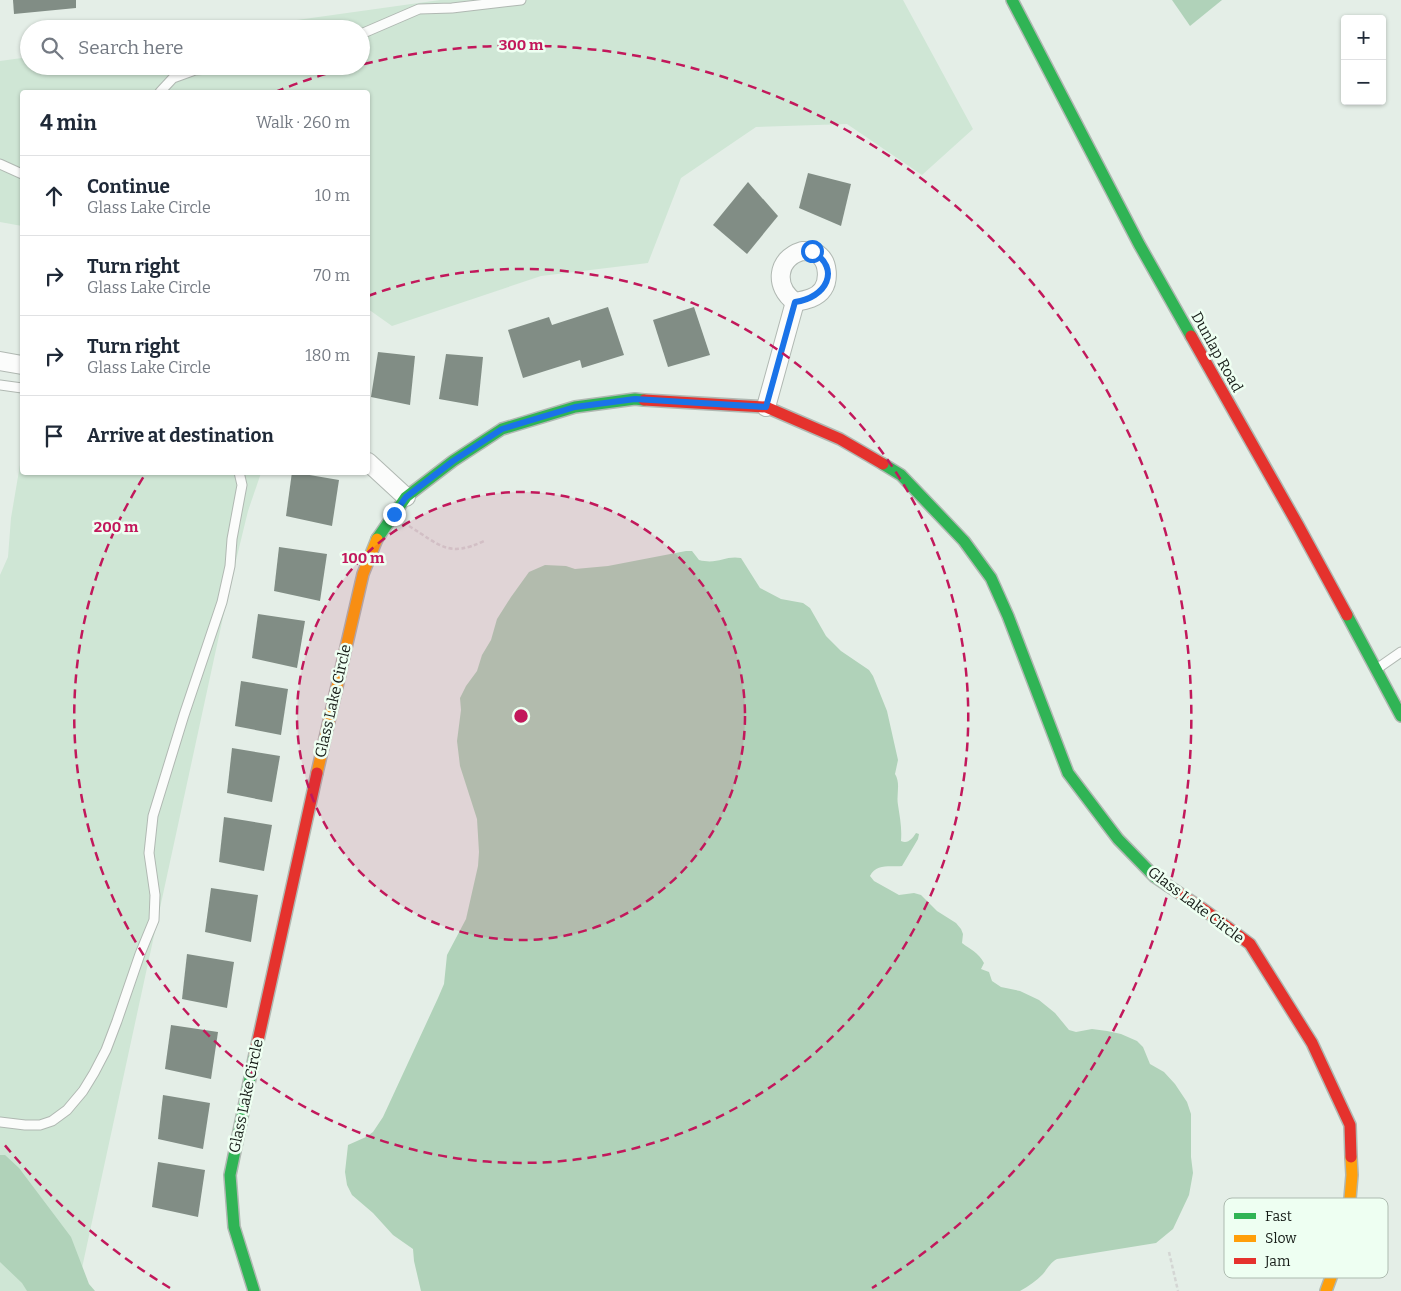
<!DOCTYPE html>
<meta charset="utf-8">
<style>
body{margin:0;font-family:Bitter,serif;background:#f6f6f7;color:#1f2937}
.controls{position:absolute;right:15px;top:15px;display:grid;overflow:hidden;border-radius:5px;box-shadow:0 1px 4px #0004}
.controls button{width:45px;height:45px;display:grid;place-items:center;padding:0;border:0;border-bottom:1px solid #e0e1e3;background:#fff;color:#1f2937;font:25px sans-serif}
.stop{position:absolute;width:15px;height:15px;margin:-11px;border:4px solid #1a73e8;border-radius:50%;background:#fff}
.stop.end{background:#1a73e8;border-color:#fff;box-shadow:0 1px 5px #0008}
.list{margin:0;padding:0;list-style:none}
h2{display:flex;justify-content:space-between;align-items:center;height:65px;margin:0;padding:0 20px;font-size:21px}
h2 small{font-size:16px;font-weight:400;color:#747a83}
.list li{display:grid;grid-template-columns:32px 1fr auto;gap:15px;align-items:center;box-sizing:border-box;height:80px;padding:0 20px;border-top:1px solid #e0e1e3}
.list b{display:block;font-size:19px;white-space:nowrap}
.list p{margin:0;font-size:16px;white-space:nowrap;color:#747a83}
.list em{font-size:16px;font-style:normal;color:#747a83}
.icon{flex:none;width:28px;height:28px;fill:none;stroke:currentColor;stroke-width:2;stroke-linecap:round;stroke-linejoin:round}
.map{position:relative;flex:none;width:1401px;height:1291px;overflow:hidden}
.search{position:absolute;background:#fff;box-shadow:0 1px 4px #0004;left:20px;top:20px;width:350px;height:55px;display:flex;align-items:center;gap:12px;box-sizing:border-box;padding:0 18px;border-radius:28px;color:#747a83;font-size:19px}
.panel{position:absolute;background:#fff;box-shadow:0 1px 4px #0004;left:20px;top:90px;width:350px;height:385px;border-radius:5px}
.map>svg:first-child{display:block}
.green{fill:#cfe6d5}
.water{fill:#b0d2b9}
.building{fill:#818d85}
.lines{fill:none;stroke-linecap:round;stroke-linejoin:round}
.lane-casing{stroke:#b0b8b2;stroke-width:11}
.street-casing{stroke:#b0b8b2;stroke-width:20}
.fast-casing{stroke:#b0b8b2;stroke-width:14}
.slow-casing{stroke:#b0b8b2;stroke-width:14}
.jam-casing{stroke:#b0b8b2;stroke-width:14}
.path{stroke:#d4d6d4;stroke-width:2.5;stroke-dasharray:4 2.5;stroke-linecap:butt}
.lane{stroke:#fbfcfb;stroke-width:9}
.street{stroke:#fbfcfb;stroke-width:18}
.fast{stroke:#30b455;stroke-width:11}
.slow{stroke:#ff9f0a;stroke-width:11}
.jam{stroke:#e5322d;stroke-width:11}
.route{stroke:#1a73e8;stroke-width:6}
.ring{fill:none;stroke:#c2185b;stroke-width:2.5;stroke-dasharray:9 6}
.labels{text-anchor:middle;stroke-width:5;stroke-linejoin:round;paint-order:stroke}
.street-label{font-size:15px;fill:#151b16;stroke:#eefff2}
.key{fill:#eefff2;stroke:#adbbb0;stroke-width:1}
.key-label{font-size:14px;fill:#151b16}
.centre{fill:#c2185b;stroke:#eefff2;stroke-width:2.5}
.ring-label{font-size:15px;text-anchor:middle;font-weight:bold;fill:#c2185b;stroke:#eefff2;stroke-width:5;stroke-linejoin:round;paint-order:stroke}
</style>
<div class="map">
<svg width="1401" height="1291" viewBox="0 0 1401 1291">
<rect width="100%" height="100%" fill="#e4eee7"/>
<!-- green -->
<g class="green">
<path d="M440,0H903L973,129L922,175L847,124L756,127L681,178L648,263L541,276L392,326L368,309V92H22V226L0,222V61L29,57V66H361V29H233Z"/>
<path d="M22,453V472L261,473L248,511L230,585L77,1291H0V575L8,557L11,518Z"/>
</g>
<!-- water -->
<g class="water">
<path d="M1172,0H1222L1190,26Z"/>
<path d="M686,551H692L699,560C718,565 725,555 741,558L760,588L781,599L803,603L810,608L826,636L841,651L869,670L873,676L887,711L898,760L895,774C901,784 896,794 898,805C900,818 902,828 901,841C908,844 912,839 916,833L919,834L918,839L902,866C891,867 876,863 870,876L874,881L899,895L914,893L921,895L937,911L956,923L961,929L963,934L962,943C971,950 978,952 984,963L981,969L989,972L992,981L1001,987L1020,991L1039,1000L1055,1013L1069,1030L1076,1032L1092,1029L1107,1031L1121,1034L1137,1041L1143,1047L1150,1064L1164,1072L1175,1084L1187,1102L1191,1114V1157L1193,1173L1189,1195L1173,1229L1156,1243L1057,1259C1050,1263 1048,1268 1043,1274C1036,1281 1029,1286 1020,1291H421L414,1261L413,1249L393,1235L373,1213L352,1195L347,1185L345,1172L348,1145L366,1137L373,1132L383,1117L438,998L444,984L447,955L466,919L478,866L479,852L477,819L460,766L457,741L461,710L460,698L466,686L477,671L482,655L491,640L497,619L511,597L529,572L545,565L566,566L575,569L608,566Z"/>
<path d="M0,1155H5L19,1168L71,1237L89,1284L95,1291H27L22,1283L0,1262Z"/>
</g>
<!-- building -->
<g class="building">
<path d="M13,0H76V8L14,14Z"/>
<path d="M808,173L851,184L841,226L799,208Z"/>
<path d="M748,182L778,216L747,254L713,225Z"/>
<path d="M608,307L624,355L582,368L580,360L523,378L508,330L549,317L552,325Z"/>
<path d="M694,307L710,355L668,367L653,320Z"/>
<path d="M378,352L415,356L410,405L371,397Z"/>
<path d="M446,354L483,357L478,406L439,399Z"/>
<path d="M292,472L339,480L332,526L286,516Z"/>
<path d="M279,547L327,554L320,601L274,591Z"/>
<path d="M258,614L305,621L297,668L252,658Z"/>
<path d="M241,681L288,689L281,735L235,726Z"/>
<path d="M232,748L280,756L272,802L227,793Z"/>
<path d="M224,817L272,825L264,871L219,862Z"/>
<path d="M211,888L258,895L251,942L205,932Z"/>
<path d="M187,954L234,962L227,1008L182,999Z"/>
<path d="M171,1025L218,1032L211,1079L165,1069Z"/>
<path d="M163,1095L210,1103L203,1149L158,1139Z"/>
<path d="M158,1162L205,1170L198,1217L152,1207Z"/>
</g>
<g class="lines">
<defs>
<g id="lane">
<path d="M361,34L419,9L452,8L521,0"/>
<path d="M160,92L173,78L195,70L249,66"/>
<path d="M0,164L22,174"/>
<path d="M0,385L22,388"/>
<path d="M1378,668L1401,652"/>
<path d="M0,1122L25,1125H40L52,1121L67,1110L83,1091L94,1073L106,1050L117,1021L140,954L154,920L155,895L149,853L153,816L184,715L222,602L230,566L232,539L242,485L239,472"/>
</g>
<g id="street">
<path d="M802,251C809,251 815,251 820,256C828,263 829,280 823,289C817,298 806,300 795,302C774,287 776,259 802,251Z"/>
<path d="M0,361L22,365"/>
<path d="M766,407L795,302"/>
<path d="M368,462L406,497"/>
</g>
<g id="fast">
<path d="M1012,0L1139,244L1191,336"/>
<path d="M883,464L901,475L964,541L991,578L1008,616L1068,773L1118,839L1155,877L1167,885"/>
<path d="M377,539L406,497L453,461L502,429L575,407L635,399L644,400"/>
<path d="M1347,615L1401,716"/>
<path d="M254,1291L234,1227L230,1175L255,1054"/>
</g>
<g id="slow">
<path d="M317,773L363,574L377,539"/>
<path d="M1326,1291L1347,1234L1352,1175L1351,1157"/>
</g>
<g id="jam">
<path d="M1191,336L1298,525L1347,615"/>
<path d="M644,400L766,407L840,439L883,464"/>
<path d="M1167,885L1203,909L1250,944L1312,1043L1350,1125L1351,1157"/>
<path d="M255,1054L317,773"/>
</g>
</defs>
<!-- lane casing -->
<use href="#lane" class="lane-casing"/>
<!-- street casing -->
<use href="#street" class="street-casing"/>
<!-- fast casing -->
<use href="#fast" class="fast-casing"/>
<!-- slow casing -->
<use href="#slow" class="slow-casing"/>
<!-- jam casing -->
<use href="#jam" class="jam-casing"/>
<!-- path -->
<g class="path">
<path d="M409,526C440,545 448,558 484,541"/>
<path d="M1169,1252L1178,1291"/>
</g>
<!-- lane -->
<use href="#lane" class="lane"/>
<!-- street -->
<use href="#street" class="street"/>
<!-- fast -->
<use href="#fast" class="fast"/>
<!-- slow -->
<use href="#slow" class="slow"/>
<!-- jam -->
<use href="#jam" class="jam"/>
</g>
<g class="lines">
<!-- route -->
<path class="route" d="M394,514L406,497L453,461L502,429L575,407L635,399L766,407L795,302C826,298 842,269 812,251"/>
</g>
<!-- distance rings -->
<circle cx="521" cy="716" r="224" fill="#c2185b" fill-opacity=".12"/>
<g class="ring">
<circle cx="521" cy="716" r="224"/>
<path d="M368 296A447 447 0 1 1 146 473"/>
<path d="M170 1288A671 671 0 0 1 3 1143M275 92A671 671 0 0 1 353 66M364 64A671 671 0 0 1 872 1288"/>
</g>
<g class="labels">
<!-- street labels -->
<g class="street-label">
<text transform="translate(1217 352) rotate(61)" y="5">Dunlap Road</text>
<text transform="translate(333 701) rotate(-77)" y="5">Glass Lake Circle</text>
<text transform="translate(1196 905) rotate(37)" y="5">Glass Lake Circle</text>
<text transform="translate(246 1096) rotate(-78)" y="5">Glass Lake Circle</text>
</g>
</g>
<!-- legend -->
<rect x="1224" y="1198" width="164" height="80" rx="8" class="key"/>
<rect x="1234" y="1213" width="22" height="6" fill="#30b455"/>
<rect x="1234" y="1235" width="22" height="7" fill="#ff9f0a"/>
<rect x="1234" y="1258" width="22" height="6" fill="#e5322d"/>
<g class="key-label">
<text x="1265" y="1221">Fast</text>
<text x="1265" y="1243">Slow</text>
<text x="1265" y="1266">Jam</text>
</g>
<circle cx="521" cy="716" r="8" class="centre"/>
<g class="ring-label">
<text x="521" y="50">300 m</text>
<text x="116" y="532">200 m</text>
<text x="363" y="563">100 m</text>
</g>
</svg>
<div class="controls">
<button>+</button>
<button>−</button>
</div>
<div class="stop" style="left:812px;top:251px"></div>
<div class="stop end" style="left:394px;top:514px"></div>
<div class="search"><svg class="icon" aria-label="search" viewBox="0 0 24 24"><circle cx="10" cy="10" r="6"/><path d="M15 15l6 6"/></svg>Search here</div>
<section class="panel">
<h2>4 min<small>Walk · 260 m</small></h2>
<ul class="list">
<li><svg class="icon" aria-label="ahead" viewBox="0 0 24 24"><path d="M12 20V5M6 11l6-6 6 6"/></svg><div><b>Continue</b><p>Glass Lake Circle</p></div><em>10 m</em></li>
<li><svg class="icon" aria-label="right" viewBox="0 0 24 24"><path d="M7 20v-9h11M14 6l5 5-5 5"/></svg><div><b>Turn right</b><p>Glass Lake Circle</p></div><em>70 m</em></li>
<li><svg class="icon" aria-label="right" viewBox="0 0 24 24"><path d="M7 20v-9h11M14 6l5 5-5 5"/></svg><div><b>Turn right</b><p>Glass Lake Circle</p></div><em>180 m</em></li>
<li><svg class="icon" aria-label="arrive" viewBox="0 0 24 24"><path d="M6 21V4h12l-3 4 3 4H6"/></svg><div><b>Arrive at destination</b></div></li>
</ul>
</section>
</div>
